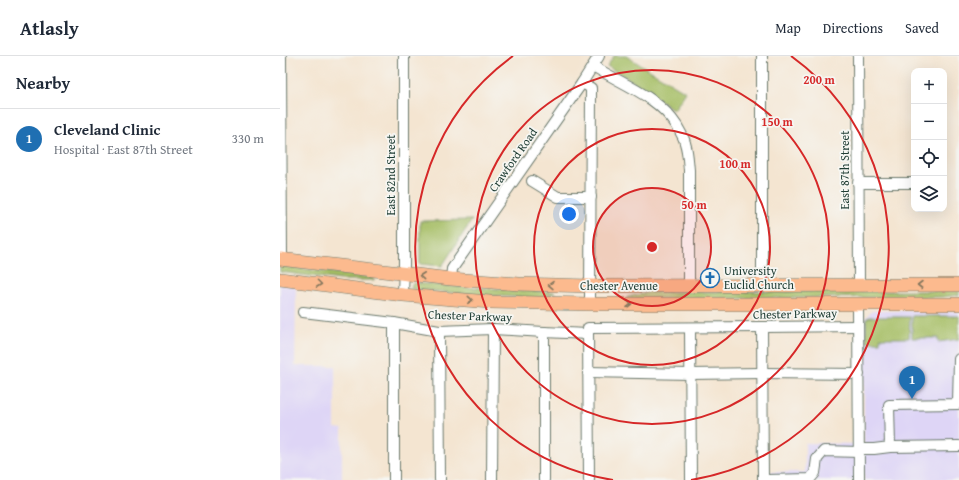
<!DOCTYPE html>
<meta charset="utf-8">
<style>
body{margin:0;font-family:"Gentium Book Plus",serif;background:#f2f2f3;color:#1f2937}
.controls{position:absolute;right:12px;top:12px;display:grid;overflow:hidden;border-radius:8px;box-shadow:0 4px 16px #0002}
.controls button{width:36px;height:36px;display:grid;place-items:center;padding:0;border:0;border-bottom:1px solid #e0e1e3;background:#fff;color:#1f2937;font:20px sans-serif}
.you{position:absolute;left:289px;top:158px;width:14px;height:14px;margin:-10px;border:3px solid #fff;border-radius:50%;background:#1a73e8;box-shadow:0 0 0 6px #1a73e833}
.badge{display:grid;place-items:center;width:26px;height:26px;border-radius:50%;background:#1f6fb2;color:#fff;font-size:13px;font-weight:700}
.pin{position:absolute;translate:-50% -33px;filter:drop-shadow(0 1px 2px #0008)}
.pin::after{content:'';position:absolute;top:21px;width:14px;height:12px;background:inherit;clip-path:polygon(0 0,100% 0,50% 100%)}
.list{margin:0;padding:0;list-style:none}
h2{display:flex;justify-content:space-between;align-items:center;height:52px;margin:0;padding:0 16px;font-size:17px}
h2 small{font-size:13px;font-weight:400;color:#747a83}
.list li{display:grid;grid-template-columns:26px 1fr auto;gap:12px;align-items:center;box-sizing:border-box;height:60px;padding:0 16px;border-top:1px solid #e0e1e3}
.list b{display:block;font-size:15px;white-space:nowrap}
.list p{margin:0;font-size:13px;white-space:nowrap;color:#747a83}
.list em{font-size:13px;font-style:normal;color:#747a83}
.icon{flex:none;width:22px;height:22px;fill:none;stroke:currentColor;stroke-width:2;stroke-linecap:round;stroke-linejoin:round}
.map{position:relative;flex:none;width:679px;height:424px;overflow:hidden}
header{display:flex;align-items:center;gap:24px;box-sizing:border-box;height:56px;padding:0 20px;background:#fff;border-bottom:1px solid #e0e1e3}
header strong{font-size:19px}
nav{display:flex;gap:22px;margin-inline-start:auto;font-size:14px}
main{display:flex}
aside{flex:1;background:#fff}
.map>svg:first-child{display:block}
.built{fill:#ded5f6}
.green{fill:#a5bd63;stroke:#627d4c}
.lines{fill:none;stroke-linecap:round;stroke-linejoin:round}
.minor-casing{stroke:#6a786b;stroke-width:12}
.major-casing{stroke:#6a786b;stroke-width:14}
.minor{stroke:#fff;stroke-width:10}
.major{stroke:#fcba8e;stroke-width:13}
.oneway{stroke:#82755c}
.ring{fill:none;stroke:#d62828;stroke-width:2}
.labels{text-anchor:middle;stroke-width:3.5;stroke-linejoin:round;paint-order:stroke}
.street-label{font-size:12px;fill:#1f3d34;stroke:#f6f6f2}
.poi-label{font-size:12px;fill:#1f3d34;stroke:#f6f6f2;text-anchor:start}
.centre{fill:#d62828;stroke:#f6f6f2;stroke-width:2}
.ring-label{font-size:12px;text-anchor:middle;font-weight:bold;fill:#d62828;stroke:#f6f6f2;stroke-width:3.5;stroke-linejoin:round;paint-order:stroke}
</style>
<header>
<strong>Atlasly</strong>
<nav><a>Map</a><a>Directions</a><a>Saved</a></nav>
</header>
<main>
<aside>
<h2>Nearby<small></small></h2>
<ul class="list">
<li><span class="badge">1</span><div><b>Cleveland Clinic</b><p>Hospital · East 87th Street</p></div><em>330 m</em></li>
</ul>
</aside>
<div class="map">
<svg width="679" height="424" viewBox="0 0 679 424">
<rect width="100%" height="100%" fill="#f6f6f2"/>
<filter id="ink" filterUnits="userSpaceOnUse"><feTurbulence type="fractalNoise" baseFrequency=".025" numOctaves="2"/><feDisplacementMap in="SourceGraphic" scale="8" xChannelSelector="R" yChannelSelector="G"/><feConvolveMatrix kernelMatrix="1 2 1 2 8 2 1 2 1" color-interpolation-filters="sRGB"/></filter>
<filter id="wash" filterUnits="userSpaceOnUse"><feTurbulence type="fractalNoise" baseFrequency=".012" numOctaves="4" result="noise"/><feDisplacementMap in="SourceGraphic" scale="16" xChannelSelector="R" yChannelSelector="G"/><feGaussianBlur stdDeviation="0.9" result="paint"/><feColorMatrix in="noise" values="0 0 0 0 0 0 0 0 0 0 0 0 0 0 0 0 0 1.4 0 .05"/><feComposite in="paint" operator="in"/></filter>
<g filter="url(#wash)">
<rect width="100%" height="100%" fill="#f4e5d1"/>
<!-- built -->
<g class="built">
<path d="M0,223L16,225L15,310H55V372L62,373V424H0Z"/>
<path d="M592,255H679V424H584V263Z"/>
<path d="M525,387L579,388V424H483V416H525Z"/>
</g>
<!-- green -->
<g class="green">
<path d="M334,0H346L406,36L394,54L362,31L327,10Z"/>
<path d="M192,164L162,210L140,208V165Z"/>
<path d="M0,210L94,222V224H61L0,216Z"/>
<path d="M135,227L181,231L275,236V237L257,242L196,239L134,233H132L131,230L132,228Z"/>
<path d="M679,235V239L663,241L347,243V241L370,236Z"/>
<path d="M632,260H679V283L658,286V282H632Z"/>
<path d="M589,261H630L629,282H600V286H586V263Z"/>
</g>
</g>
<g filter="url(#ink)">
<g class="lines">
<defs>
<g id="minor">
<path d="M1,0L2,204"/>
<path d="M482,0V229"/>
<path d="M578,0L579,229"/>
<path d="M313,10C342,28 378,40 397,70C400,76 404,81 405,87C408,96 408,105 409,114V230"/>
<path d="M302,27L311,32L310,248"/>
<path d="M252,125L278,141H311"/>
<path d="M578,127H634"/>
<path d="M171,223L172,213L302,27L319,0"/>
<path d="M123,239L124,208V0"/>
<path d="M578,248L579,424"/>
<path d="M23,256L114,267L159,275L213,273L264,276L308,278"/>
<path d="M482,271L483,424"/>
<path d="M410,272L411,424"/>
<path d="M159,275L160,424"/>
<path d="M264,276V424"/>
<path d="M308,316L410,318L482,317L579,318"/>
<path d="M610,391L679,390"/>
<path d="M579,393H594L610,391L609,349L678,348L679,303"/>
<path d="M114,424V267"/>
<path d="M212,424L213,273"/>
<path d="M309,424L308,272L486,271L578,270"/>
<path d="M486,424L530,423L535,417L537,403L544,395L579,396"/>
</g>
<g id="major">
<path d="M0,203L171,223L239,228L310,230L679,229"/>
<path d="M0,223L123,239L210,246L310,248H679"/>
</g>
</defs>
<!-- minor casing -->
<use href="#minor" class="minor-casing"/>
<!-- major casing -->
<use href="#major" class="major-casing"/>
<!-- minor -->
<use href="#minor" class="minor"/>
<!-- major -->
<use href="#major" class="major"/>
</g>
<!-- one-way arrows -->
<defs><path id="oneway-chevron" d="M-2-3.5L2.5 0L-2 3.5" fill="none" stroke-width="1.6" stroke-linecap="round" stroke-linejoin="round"/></defs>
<g class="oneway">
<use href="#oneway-chevron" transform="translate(142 220) rotate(-174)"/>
<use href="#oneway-chevron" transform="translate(39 228) rotate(7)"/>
<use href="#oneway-chevron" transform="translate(271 229) rotate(-179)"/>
<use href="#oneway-chevron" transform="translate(640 229) rotate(180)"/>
<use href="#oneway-chevron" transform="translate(190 244) rotate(5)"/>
<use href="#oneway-chevron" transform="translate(349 248)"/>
</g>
</g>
<!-- distance rings -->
<circle cx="372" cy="191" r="59" fill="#d62828" fill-opacity=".12"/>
<g class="ring">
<circle cx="372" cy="191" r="59"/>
<circle cx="372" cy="191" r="118"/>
<circle cx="372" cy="191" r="177"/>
<path d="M333 424A236 236 0 0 1 233 0M511 0A236 236 0 0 1 411 424"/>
</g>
<!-- icons -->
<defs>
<symbol id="church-ring" viewBox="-11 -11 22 22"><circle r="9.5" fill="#f6f6f2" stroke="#1f6fb2" stroke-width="1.5"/><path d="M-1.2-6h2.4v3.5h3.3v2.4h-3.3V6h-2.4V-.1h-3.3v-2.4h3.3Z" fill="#1f6fb2"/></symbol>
</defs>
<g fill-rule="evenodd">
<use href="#church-ring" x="419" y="211" width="22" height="22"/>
</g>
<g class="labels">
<!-- street labels -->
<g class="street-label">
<text transform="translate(233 104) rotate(-55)" y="4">Crawford Road</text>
<text transform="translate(565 114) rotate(-90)" y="4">East 87th Street</text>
<text transform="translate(111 119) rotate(-90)" y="4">East 82nd Street</text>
<text x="339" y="234">Chester Avenue</text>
<text transform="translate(515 258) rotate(-1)" y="4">Chester Parkway</text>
<text transform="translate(190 260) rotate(2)" y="4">Chester Parkway</text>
</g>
<!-- poi labels -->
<g class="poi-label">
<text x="444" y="219">University<tspan x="444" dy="14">Euclid Church</tspan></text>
</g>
</g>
<circle cx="372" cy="191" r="6" class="centre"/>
<g class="ring-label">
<text x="539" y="28">200 m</text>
<text x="497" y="70">150 m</text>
<text x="455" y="112">100 m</text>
<text x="414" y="153">50 m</text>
</g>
</svg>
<div class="controls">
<button>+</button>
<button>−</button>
<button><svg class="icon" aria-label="locate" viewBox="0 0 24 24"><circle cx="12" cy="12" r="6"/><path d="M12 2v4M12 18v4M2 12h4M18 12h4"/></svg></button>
<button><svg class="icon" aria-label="layers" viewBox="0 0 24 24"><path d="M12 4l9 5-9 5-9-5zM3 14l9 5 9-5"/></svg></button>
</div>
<div class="you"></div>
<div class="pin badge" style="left:632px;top:343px">1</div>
</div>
</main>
